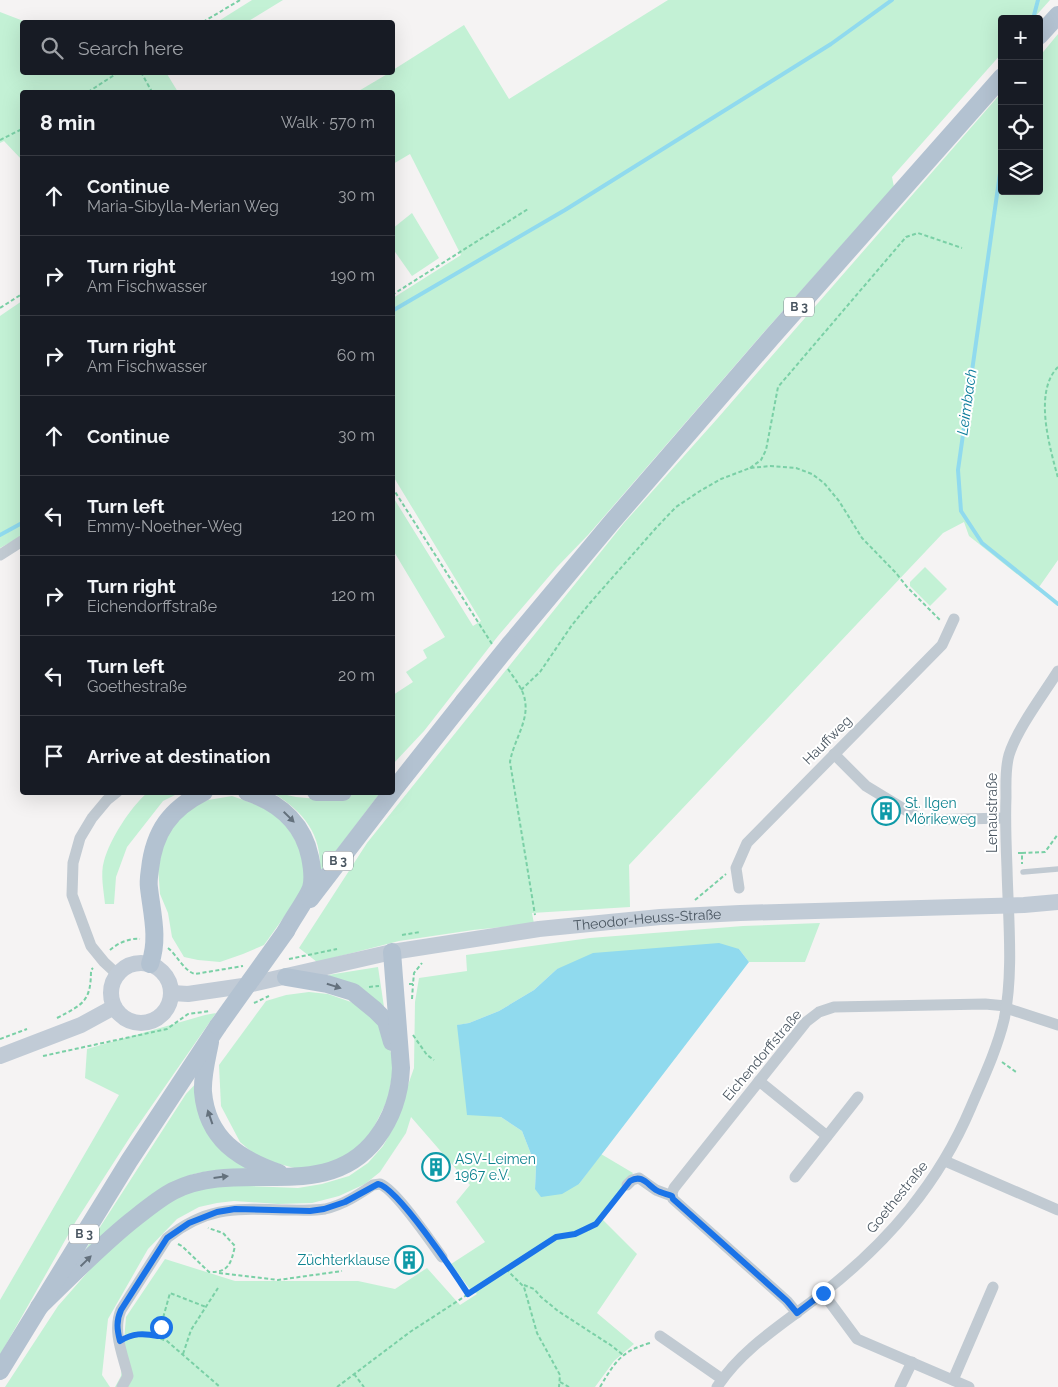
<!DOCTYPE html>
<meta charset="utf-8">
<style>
body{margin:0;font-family:Raleway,sans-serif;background:#242831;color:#f1f3f6}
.controls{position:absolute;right:15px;top:15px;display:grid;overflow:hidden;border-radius:5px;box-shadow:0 5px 20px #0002}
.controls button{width:45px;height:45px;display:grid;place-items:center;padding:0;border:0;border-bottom:1px solid #363941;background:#171b24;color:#f1f3f6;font:25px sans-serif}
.stop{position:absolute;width:15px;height:15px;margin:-11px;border:4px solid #1a73e8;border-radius:50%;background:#fff}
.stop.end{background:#1a73e8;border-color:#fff;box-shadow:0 1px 5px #0008}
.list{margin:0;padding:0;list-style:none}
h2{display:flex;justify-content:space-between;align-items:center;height:65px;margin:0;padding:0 20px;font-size:21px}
h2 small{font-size:16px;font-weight:400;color:#9ea1a6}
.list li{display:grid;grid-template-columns:32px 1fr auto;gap:15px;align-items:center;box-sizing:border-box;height:80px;padding:0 20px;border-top:1px solid #363941}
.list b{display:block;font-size:19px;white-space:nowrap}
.list p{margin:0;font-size:16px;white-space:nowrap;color:#9ea1a6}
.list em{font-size:16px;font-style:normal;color:#9ea1a6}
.icon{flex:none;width:28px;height:28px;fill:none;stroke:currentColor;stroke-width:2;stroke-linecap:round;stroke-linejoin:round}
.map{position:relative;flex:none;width:1058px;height:1387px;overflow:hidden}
.search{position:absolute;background:#171b24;box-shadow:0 5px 20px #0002;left:20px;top:20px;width:375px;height:55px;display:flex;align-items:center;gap:12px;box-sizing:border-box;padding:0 18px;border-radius:5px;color:#9ea1a6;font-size:19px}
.panel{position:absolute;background:#171b24;box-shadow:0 5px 20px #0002;left:20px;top:90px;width:375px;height:705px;border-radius:5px}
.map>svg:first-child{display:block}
.green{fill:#c3f1d5}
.water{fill:#90daee}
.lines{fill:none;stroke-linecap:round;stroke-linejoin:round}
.stream{stroke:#90daee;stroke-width:4}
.path{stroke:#7ad0a6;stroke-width:2;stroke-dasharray:4 2.5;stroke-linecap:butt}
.lane{stroke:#c1cad2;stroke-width:5.5}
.street{stroke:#c1cad2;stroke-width:11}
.secondary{stroke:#c1cbd6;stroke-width:16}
.primary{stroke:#b3c2d1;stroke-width:18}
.primary-bridge{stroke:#b3c2d1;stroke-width:18}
.oneway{fill:#64717d}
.route{stroke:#1a73e8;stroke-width:6}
.labels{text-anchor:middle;stroke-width:4;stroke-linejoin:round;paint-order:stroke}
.shield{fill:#fff;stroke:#808990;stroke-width:1}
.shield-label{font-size:12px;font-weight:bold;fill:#4a5661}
.street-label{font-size:14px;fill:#4a5661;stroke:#fff}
.culture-label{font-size:14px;fill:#0d838f;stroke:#fff;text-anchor:start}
.water-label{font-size:15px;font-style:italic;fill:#0c7c9b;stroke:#fff}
</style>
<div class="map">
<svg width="1058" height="1387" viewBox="0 0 1058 1387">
<rect width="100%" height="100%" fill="#f5f3f3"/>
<!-- green -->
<g class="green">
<path d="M252,0H283L247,22H217Z"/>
<path d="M668,0H1050L1033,19H1002V53L892,177L894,187L764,332L588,535L557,567L498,636L424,731L393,764V695L413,682L406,672L427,658L423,650L445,637L393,550V497L473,626L481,621L393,476V298L461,255L410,154L393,164L392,92H357L389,73L392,72L393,70L464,25L509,99Z"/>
<path d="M0,12L26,22H22V72L168,73L167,74L178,92H22V160L4,141L0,143Z"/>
<path d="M1058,34V560L1037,590L969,536L964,522L943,533L629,865L630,907L532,913L534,924L473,930L399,941L317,962L299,948L367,843L624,523L717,419L1002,92V191H1039V57Z"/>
<path d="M412,213L439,258L412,276L393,249L392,229Z"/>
<path d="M22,301V536L0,548V316Z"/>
<path d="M925,567L947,589L930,606L910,586V582Z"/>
<path d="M147,793H179L163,801L127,847L116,877L114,904H105C104,892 100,874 104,861C110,839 130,808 147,793Z"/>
<path d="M273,793H278L296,797L318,799L339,798L361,793H380L320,872C322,834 304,812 273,793Z"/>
<path d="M232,796L252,803L270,811L285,823L305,857L304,889L264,945L243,954L220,962L198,960L184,957L172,937L168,913L160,894L158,867L163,843L173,824L187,809L208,800Z"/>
<path d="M820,923L805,962H749L739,949L557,969L534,990L499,1011L469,1023L458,1025L501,1117L522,1131L536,1167L535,1189L579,1184L601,1154L633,1173L601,1218L637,1254L597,1313L634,1344L614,1361L595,1387H115L121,1376L126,1317L165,1259L235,1281H358L395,1289L427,1268L460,1305L477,1294L469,1288L451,1264L485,1242L456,1202L470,1185L411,1117L406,1133L380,1172L365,1184L339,1196L312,1203L278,1204L234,1201L217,1203L199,1207L177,1219L148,1249L108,1319L102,1375L110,1387H5L58,1306L101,1257L138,1223L180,1196L198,1189L227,1185L298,1188L322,1184L349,1176L368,1163L383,1146L392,1130L414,1068L415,1002L419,978L467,971L466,955L590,938L743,926Z"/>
<path d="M378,967L384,1007L328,975Z"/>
<path d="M309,992L328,994L351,1002L369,1012L386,1035L394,1064L388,1099L372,1131L354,1153L330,1165L298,1169L272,1162L254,1154L240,1142L221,1106L219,1065L266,1001L286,995Z"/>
<path d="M216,1013L132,1134L76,1221L0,1355V1300L119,1095L85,1078L87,1049L205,1015Z"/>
<path d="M199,1080V1091L248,1172C232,1172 214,1170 198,1173C158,1181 111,1232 80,1258L186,1094Z"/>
</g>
<!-- water -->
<path class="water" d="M719,943L739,949L749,962L579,1184L562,1194L541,1197L535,1189L536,1167L522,1131L501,1117L467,1115L457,1025L469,1023L499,1011L534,990L557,969L593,953Z"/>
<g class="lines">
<!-- stream -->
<g class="stream">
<path d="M1033,19L1038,0"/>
<path d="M1002,159L958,470L961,511L982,543L1058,604"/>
<path d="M392,311L565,210L831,44L892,0"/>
<path d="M0,535L22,523"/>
</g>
<!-- path -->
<g class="path">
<path d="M203,22L240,0"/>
<path d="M141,72L152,92"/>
<path d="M88,92L119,72"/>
<path d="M0,140L22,129"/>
<path d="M392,295L528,209"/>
<path d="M0,308L22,294"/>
<path d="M1058,367C1033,392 1050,448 1058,478"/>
<path d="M750,468L761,460L766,450L778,387L906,237L918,233L962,248"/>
<path d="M392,487L492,644"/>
<path d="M508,669C514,678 524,690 525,701C529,721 513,742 510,762L535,915"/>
<path d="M521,690L540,672L572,625L590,603L656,528L676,507L700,491L721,479L750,468L770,466L796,468L812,474L824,483L839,501L862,538L896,573L907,587L941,621"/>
<path d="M1018,853H1022V864"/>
<path d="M1022,853L1045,852L1058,834"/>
<path d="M695,900L726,874"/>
<path d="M402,935L420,932"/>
<path d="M168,948C177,955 184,971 195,974L243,966"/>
<path d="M110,950C118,943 129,938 140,939"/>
<path d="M289,959L337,949"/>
<path d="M409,984H413L414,973L422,963"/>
<path d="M369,987L379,986"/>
<path d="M412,999L413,984"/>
<path d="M254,1003L269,996"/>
<path d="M57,1018C83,1004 91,1002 91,970L93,968"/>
<path d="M413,1035L427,1055L434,1060"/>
<path d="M0,1039L27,1029"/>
<path d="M43,1056L167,1029L188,1014L210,1011"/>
<path d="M1002,1062L1016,1072"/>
<path d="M178,1244L182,1246L209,1272C229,1273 231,1263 235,1246L223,1233L208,1228"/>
<path d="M449,1267L468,1294"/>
<path d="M506,1269L524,1287L537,1333L560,1375L559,1387"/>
<path d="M219,1273L278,1280L342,1271"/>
<path d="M524,1285L534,1289L541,1297L558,1311L612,1346L623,1355"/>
<path d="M129,1335L145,1333L167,1341L220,1387"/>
<path d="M158,1336L170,1293L206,1307"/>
<path d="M183,1354L191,1330L218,1288"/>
<path d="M354,1374L364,1387"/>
<path d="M560,1382L569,1387"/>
<path d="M337,1387L410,1332L556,1237L575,1234L596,1224L619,1195"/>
<path d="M600,1387C615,1362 621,1351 650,1343"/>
</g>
<!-- lane -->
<path class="lane" d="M1023,872L1058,869"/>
<!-- street -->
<g class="street">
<path d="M0,555L22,541"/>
<path d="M834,754L866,786L922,820L1005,818"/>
<path d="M117,792L107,800L92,818L80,838L73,863L72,895L91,946L104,962L117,974"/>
<path d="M739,888L736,868L747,843L942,645L954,619"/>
<path d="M1006,1008L1058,1025"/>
<path d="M759,1081L827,1136"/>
<path d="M945,1161L1058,1210"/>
<path d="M795,1177L858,1097"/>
<path d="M627,1185L632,1180L639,1178L656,1190L672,1196"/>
<path d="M823,1293L857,1339L969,1387"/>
<path d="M797,1313L787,1301L673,1199L672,1193L674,1188L806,1022L819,1012L834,1007L985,1004L1006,1006"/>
<path d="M660,1336L722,1379"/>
<path d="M953,1380L993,1287"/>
<path d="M122,1387L128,1376C123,1355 112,1331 121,1310L167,1238C208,1205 238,1209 287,1210C300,1210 313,1211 325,1209C343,1205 358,1195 373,1185L380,1184C396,1190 431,1242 442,1257"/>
<path d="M717,1387C743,1347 786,1322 823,1293C888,1242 939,1183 971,1107C983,1079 997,1049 1004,1020C1014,973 1008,916 1007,868C1006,844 1005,821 1006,797C1006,783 1005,769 1009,755C1017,729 1043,695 1058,671"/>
<path d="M900,1387L912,1362"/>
</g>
<!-- secondary -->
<g class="secondary">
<circle cx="141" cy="993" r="30"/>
<path id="s1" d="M172,993L188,994L243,986L392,952L539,929L660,917L740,913L1024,905L1058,902"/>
<path d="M0,1056L81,1025L114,1007"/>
</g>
<!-- primary -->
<g class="primary">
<path d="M1039,36L1058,15"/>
<path d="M510,644L611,523L771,338L1002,77"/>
<path d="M247,792C280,803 303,823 310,857C312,867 314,878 311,888C307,899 292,919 286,931"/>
<path d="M316,792H343"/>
<path d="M392,792L464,701"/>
<path d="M310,899L392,792"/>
<path d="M150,964C159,939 152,914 149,888C148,882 149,876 150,869C154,832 170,809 204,792"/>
<path d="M286,977L327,984L353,992L375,1010L386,1021L392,1042"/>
<path d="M210,1042C207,1058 202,1076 203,1092C207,1139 239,1159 279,1173"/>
<path d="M39,1307C69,1278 98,1248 130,1222C144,1211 158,1199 173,1191C240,1157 325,1205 376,1139C392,1118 400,1094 401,1068L392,952"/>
<path d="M0,1371L129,1161L218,1026"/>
</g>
<!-- primary-bridge -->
<g class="primary-bridge">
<path d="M464,701L510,644"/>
<path d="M218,1026L286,931"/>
</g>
</g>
<!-- one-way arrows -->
<defs><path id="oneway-solid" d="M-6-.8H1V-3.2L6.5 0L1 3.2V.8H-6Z" transform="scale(1.25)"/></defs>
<g class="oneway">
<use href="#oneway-solid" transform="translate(289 817) rotate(45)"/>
<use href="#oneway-solid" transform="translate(334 986) rotate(17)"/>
<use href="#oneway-solid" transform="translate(210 1117) rotate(-109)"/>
<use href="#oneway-solid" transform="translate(221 1177) rotate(-7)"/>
<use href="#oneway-solid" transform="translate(86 1261) rotate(-44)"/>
</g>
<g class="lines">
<!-- route -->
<path class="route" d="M161,1327L158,1336C143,1333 133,1333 120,1341C117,1329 116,1321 121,1310L167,1238L189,1223L217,1212L235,1209L310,1211L324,1209L345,1202L378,1184C397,1187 455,1274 468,1294L556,1237L575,1234L596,1224L630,1181C642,1174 647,1184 656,1190C661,1193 667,1194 672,1196L673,1199L787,1301L797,1313L823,1293"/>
</g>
<!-- icons -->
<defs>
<symbol id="building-ring" viewBox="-11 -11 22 22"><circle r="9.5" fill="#fff" stroke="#0f9aa8" stroke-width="1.5"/><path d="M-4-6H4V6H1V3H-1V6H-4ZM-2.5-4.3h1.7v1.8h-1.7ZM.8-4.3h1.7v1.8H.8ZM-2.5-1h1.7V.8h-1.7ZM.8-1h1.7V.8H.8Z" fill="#0f9aa8"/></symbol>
</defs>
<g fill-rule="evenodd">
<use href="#building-ring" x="870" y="795" width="32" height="32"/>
<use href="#building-ring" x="420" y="1151" width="32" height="32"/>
<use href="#building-ring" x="393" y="1244" width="32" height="32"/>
</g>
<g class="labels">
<!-- shield labels -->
<g class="shield">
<rect x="784" y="297.5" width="30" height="19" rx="4"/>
<rect x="323" y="851.5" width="30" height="19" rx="4"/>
<rect x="69" y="1224.5" width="30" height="19" rx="4"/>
</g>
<g class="shield-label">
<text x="799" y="311">B 3</text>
<text x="338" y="865">B 3</text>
<text x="84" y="1238">B 3</text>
</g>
<!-- street labels -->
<g class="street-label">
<text transform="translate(827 740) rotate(-45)" y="5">Hauffweg</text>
<text transform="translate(992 813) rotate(-90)" y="5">Lenaustraße</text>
<text dy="5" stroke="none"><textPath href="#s1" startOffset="482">Theodor-Heuss-Straße</textPath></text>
<text transform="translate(762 1055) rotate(-50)" y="5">Eichendorffstraße</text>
<text transform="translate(897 1197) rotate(-51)" y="5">Goethestraße</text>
</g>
<!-- culture labels -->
<g class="culture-label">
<text x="905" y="808">St. Ilgen<tspan x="905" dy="16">Mörikeweg</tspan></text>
<text x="455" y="1164">ASV-Leimen<tspan x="455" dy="16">1967 e.V.</tspan></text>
<text x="390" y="1265" text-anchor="end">Züchterklause</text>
</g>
<!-- water labels -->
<g class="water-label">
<text transform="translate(967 402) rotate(-82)" y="5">Leimbach</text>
</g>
</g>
</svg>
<div class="controls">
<button>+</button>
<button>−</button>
<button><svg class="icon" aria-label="locate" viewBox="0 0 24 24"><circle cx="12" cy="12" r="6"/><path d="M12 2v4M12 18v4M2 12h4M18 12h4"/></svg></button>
<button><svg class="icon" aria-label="layers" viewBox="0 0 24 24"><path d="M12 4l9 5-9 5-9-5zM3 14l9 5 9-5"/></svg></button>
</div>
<div class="stop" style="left:161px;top:1327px"></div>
<div class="stop end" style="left:823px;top:1293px"></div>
<div class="search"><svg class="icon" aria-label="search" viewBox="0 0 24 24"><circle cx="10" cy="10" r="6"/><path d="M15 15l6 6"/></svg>Search here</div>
<section class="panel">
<h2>8 min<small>Walk · 570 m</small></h2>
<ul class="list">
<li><svg class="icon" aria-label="ahead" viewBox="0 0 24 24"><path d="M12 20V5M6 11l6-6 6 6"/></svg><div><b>Continue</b><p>Maria-Sibylla-Merian Weg</p></div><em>30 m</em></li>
<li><svg class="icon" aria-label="right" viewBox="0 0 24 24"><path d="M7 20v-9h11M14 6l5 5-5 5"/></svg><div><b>Turn right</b><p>Am Fischwasser</p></div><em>190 m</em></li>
<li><svg class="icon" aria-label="right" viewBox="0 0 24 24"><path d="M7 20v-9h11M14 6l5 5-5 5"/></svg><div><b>Turn right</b><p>Am Fischwasser</p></div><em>60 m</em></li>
<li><svg class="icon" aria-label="ahead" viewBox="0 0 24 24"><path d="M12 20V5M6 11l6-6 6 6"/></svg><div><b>Continue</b></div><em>30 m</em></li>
<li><svg class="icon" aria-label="left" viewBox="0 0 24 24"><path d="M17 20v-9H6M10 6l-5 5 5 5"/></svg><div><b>Turn left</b><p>Emmy-Noether-Weg</p></div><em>120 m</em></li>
<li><svg class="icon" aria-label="right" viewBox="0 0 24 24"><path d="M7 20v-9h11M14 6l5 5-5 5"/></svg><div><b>Turn right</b><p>Eichendorffstraße</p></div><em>120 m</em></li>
<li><svg class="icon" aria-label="left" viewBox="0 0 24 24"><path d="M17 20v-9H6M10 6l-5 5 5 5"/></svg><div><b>Turn left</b><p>Goethestraße</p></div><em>20 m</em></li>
<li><svg class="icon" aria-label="arrive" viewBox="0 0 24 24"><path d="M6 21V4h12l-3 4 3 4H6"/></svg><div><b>Arrive at destination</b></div></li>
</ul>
</section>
</div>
